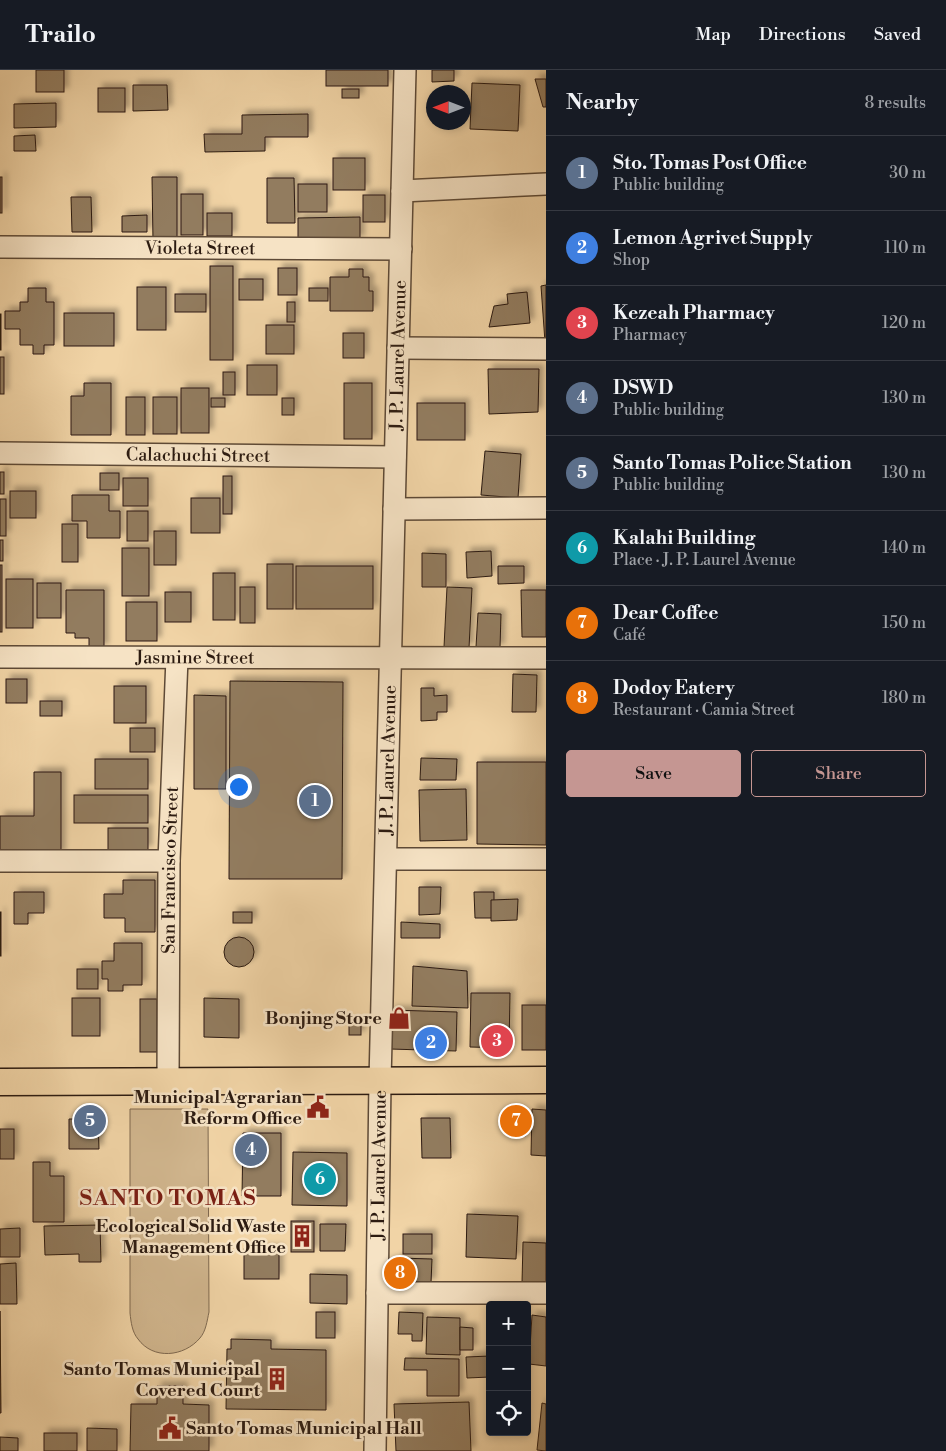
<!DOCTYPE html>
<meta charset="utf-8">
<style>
body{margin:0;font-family:"Libre Bodoni",serif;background:#20242c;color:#f1f3f6}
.controls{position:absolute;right:15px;bottom:15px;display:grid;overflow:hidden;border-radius:5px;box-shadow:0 2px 8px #0003}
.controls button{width:45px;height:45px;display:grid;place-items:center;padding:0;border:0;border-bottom:1px solid #363941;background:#171b24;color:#f1f3f6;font:25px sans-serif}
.compass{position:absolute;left:426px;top:15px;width:45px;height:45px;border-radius:50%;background:#171b24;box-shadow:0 2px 8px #0003;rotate:270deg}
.you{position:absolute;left:238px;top:716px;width:18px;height:18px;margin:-12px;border:4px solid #fff;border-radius:50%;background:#1a73e8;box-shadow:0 0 0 8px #1a73e833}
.badge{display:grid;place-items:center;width:32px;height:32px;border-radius:50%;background:#c59692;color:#fff;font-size:16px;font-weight:700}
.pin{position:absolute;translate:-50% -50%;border:2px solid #fff;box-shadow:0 1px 5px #0006}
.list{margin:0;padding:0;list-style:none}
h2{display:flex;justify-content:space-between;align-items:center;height:65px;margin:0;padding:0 20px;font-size:21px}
h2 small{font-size:16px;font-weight:400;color:#9ea1a6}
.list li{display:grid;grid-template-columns:32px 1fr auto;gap:15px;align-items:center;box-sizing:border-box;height:75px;padding:0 20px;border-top:1px solid #363941}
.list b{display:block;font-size:19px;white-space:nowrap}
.list p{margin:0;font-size:16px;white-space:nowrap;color:#9ea1a6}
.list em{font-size:16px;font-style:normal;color:#9ea1a6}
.actions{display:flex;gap:10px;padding:15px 20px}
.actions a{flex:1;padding:11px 0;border:1px solid #c59692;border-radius:5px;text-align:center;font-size:18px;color:#c59692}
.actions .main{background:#c59692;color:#111}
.icon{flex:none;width:28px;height:28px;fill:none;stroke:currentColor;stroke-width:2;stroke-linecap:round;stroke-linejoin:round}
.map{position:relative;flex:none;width:546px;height:1381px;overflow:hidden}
header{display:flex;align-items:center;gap:30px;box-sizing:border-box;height:70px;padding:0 25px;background:#171b24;border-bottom:1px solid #363941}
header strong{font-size:24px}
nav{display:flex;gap:28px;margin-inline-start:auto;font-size:18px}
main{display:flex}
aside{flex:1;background:#171b24}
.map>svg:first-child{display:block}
.green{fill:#d0b58d;stroke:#7e684f}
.building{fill:#927b5e;stroke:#2c1b11;filter:url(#shadow)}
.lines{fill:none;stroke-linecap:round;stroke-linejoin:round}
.minor-casing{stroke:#5d4936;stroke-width:24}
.major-casing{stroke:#2c1b11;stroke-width:29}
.minor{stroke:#f6e3c5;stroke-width:21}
.major{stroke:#f1d4a6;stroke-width:26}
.labels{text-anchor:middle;stroke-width:5;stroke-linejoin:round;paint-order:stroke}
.street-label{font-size:18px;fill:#2c1b11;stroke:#f6e3c5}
.poi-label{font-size:18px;font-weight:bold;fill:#2c1b11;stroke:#f6e3c5;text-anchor:end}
.district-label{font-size:22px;font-weight:bold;letter-spacing:1px;fill:#7a1f14;stroke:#f6e3c5}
</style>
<header>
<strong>Trailo</strong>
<nav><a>Map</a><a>Directions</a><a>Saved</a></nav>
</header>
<main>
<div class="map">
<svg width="546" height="1381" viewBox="0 0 546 1381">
<defs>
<filter id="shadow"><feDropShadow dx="4.5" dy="-4.5" stdDeviation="2.5" flood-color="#0004"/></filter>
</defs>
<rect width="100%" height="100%" fill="#f1d4a6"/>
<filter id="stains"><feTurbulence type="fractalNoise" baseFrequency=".004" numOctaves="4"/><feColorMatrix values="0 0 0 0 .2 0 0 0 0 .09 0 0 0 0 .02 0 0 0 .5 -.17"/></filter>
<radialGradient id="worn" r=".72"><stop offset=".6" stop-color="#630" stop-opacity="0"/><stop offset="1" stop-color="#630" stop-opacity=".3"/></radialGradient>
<!-- green -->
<path class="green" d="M130,1039H208L209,1242C207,1251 206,1261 200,1268C184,1287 153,1290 138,1269C132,1262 131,1252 130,1243Z"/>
<!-- building -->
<g class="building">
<rect x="36" y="0" width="28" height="22"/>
<rect x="326" y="0" width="62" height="16"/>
<path d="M432,0H454V11L432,12Z"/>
<path d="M535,9H546V37H543Z"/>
<path d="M472,13L520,15L518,61L470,59Z"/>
<path d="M133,15H167L168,40L133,41Z"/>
<rect x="98" y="18" width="27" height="24"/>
<rect x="342" y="19" width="17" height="9"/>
<path d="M56,33V57L14,58V34Z"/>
<path d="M308,44V67H265V81L205,82L204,64H242V45Z"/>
<path d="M35,65L36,81H14V66Z"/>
<rect x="333" y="88" width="32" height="32"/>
<rect x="0" y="107" width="2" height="36"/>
<path d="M152,107H177V171H153Z"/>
<path d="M267,108H294L295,153H267Z"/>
<rect x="298" y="114" width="29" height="28"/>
<rect x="181" y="124" width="22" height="41"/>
<rect x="363" y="125" width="22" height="27"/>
<path d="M71,127H91L92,162H72Z"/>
<rect x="207" y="143" width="25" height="23"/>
<path d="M147,145V162H122V146Z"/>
<path d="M360,147V170H298V148Z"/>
<rect x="210" y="196" width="23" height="94"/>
<rect x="278" y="198" width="19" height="27"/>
<path d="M349,199H363V207H369V221H373V241H330V207H349Z"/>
<rect x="239" y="209" width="24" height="21"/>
<path d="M546,215V272H545L541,216Z"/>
<rect x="137" y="217" width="29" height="43"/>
<path d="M28,218H46V232H54V275H44V284H33V275H20V259H5V241H20V232H28Z"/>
<rect x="309" y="218" width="19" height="13"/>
<path d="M527,222L530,253L489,257L494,236L508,234L507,224Z"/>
<rect x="175" y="224" width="31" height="18"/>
<rect x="287" y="232" width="8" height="20"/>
<rect x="64" y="243" width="50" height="33"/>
<rect x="0" y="244" width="1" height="36"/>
<rect x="266" y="255" width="28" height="29"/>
<rect x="343" y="263" width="21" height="25"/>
<rect x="0" y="287" width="4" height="37"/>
<rect x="247" y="295" width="30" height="30"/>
<path d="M488,299H539L538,342L489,344Z"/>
<rect x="223" y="302" width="12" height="23"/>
<path d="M84,313H111V365H71V326H84Z"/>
<rect x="344" y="313" width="28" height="56"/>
<rect x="181" y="318" width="28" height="45"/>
<rect x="126" y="327" width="19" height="38"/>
<rect x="153" y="327" width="24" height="37"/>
<rect x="211" y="328" width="14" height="9"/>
<rect x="282" y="328" width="12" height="17"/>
<rect x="417" y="333" width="48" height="37"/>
<path d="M485,381L521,384L518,428L481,425Z"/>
<rect x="0" y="402" width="4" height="22"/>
<rect x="100" y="403" width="19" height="17"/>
<rect x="223" y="406" width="9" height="38"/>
<rect x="123" y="408" width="25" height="28"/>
<rect x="10" y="421" width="26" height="27"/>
<path d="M72,425H109V441H120V468H87V451H72Z"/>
<rect x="191" y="428" width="29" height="35"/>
<rect x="0" y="429" width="6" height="37"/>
<rect x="127" y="441" width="21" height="30"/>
<rect x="62" y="454" width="16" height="38"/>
<rect x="154" y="461" width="22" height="34"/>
<rect x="0" y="470" width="3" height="21"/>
<rect x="122" y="478" width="27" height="48"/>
<path d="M491,481L492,506L467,508L466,482Z"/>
<path d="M422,483L446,484V517H422Z"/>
<rect x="267" y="494" width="26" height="45"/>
<rect x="0" y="495" width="2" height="67"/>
<rect x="296" y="496" width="77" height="43"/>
<path d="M498,496H524V513L498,514Z"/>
<rect x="213" y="503" width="22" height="47"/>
<rect x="6" y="509" width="27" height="49"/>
<rect x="37" y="513" width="24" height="35"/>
<rect x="240" y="517" width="15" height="36"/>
<path d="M447,517L472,518L469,578L444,577Z"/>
<path d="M66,520H104V578H89V568H75V563H66Z"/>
<path d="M521,520H546V567H522Z"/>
<rect x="165" y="522" width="26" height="30"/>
<rect x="126" y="532" width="31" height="39"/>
<path d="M478,543L501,544L500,578L476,577Z"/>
<path d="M513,604L537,605L536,642H512Z"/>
<rect x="6" y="609" width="21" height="24"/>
<path d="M230,611L343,612L342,809H229Z"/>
<rect x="114" y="616" width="32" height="37"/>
<path d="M421,618H434V626L447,625V642H437V650L421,651Z"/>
<path d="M194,625L226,626V719H194Z"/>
<rect x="40" y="631" width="22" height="15"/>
<rect x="130" y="658" width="25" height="24"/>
<path d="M421,688L457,689L456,710H420Z"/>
<rect x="95" y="689" width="53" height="30"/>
<path d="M477,692H546V775L477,774Z"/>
<path d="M34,702H61V785H0V746H34Z"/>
<path d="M466,719L467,770L420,771L419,720Z"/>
<rect x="74" y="725" width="74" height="28"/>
<rect x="108" y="758" width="40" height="22"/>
<path d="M123,810H155V862H125V848H104V824H123Z"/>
<path d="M419,817H441L440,844L419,845Z"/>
<path d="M14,822H44V843H28V854H14Z"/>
<path d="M474,822H494V848H475Z"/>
<path d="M518,829L517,850L491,851V830Z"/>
<rect x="0" y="842" width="1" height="44"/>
<rect x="233" y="842" width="19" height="11"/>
<path d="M401,852L440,854V868H401Z"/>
<circle cx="239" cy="882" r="15"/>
<path d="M114,873H142V915H123V921H108V909H102V891H114Z"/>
<path d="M413,896L467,901L468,938L412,936Z"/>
<rect x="77" y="899" width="21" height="20"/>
<path d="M471,923H510L509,978L470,977Z"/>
<rect x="72" y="928" width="28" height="38"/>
<path d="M204,928L239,929V968L204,967Z"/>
<rect x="140" y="929" width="17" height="53"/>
<rect x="522" y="935" width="24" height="45"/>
<path d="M391,940L457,942L456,981L390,979Z"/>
<rect x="349" y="952" width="12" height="13"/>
<path d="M532,1039L546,1040V1086L531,1085Z"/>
<path d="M421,1048H450L451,1088H422Z"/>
<path d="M509,1048H525L526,1066H510Z"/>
<path d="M69,1049H98L99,1079H69Z"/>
<rect x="0" y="1059" width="14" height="30"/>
<path d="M243,1063H281V1126H242Z"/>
<path d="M293,1082L347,1083V1136L292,1135Z"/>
<path d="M33,1092H50V1106H64V1152H33Z"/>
<path d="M467,1144L518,1146L516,1189L466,1187Z"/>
<rect x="291" y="1151" width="23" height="31"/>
<path d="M320,1154H346L345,1181H320Z"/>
<path d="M100,1155L101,1192H79V1184L45,1185L44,1156Z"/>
<path d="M20,1158V1187H0V1159Z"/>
<rect x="403" y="1164" width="29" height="20"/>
<path d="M523,1172L546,1173V1214L522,1213Z"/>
<rect x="244" y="1179" width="35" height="30"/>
<path d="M398,1188L432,1189L431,1213L397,1212Z"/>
<path d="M16,1193L17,1234H0V1194Z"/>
<path d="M310,1204L347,1205V1234L310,1233Z"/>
<path d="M0,1241L1,1343H0Z"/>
<rect x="316" y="1242" width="19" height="26"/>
<path d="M399,1242L423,1243L422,1271H412V1264H398Z"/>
<path d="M532,1245L546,1247V1296L529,1294Z"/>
<path d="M427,1247L460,1248V1285L426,1284Z"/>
<path d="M460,1257L473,1258V1280H460Z"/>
<path d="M231,1269L271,1270V1279L326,1280V1340L226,1339L227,1279H231Z"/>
<path d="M490,1286V1307L467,1308L466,1287Z"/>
<path d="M405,1288L459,1289V1326H427V1300H404Z"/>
<path d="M157,1316H183V1334L209,1335V1381H130L131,1334H157Z"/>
<path d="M469,1332L471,1381H396L394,1334Z"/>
<path d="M542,1333L546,1334V1381L537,1380Z"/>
<path d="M87,1358L117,1359V1381H87Z"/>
<rect x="44" y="1363" width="33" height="18"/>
<path d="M0,1367L18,1368V1381H0Z"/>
</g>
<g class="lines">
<defs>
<g id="minor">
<path d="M402,121L546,114"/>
<path id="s1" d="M0,177L401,179"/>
<path d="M398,278L546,279"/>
<path id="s2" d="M0,383L395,387"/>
<path d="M394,439L546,438"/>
<path id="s3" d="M0,587L546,588"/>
<path d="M386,789H546"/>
<path d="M0,791H169"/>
<path id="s4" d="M168,1012L169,791L177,588"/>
<path d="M377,1223H546"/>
<path id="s5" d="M375,1381L380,1011L405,0"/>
</g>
<path id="major" d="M0,1012L546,1010"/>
</defs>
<!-- minor casing -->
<use href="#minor" class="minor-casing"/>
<!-- major casing -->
<use href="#major" class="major-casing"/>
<!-- minor -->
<use href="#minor" class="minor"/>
<!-- major -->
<use href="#major" class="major"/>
</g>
<!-- icons -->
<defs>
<symbol id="shop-bare" viewBox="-9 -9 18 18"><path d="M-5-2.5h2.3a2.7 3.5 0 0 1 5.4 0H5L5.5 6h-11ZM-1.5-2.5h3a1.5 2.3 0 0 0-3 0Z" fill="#8f2418" stroke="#f6e3c5" stroke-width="2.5" paint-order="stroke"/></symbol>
<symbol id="civic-bare" viewBox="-9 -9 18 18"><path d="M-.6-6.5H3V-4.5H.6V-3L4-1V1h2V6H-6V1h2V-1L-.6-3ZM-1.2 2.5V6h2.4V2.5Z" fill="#8f2418" stroke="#f6e3c5" stroke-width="2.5" paint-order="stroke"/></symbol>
<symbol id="building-bare" viewBox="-9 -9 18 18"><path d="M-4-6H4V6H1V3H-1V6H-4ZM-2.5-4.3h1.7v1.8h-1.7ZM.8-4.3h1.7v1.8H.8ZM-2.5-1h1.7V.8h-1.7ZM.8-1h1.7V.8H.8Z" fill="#8f2418" stroke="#f6e3c5" stroke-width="2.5" paint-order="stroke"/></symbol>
</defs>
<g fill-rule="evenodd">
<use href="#shop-bare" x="383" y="932" width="32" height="32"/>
<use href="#civic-bare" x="302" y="1021" width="32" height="32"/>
<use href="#building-bare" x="286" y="1150" width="32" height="32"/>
<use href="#building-bare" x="261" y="1293" width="32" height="32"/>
<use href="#civic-bare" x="154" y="1342" width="32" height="32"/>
</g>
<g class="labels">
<!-- street labels -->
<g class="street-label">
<text dy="6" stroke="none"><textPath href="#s1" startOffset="200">Violeta Street</textPath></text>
<text dy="6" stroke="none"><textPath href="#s5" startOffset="1096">J. P. Laurel Avenue</textPath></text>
<text dy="6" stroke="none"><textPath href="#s2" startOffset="198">Calachuchi Street</textPath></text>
<text dy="6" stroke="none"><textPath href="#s3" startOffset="195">Jasmine Street</textPath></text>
<text dy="6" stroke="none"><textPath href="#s5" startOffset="691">J. P. Laurel Avenue</textPath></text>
<text dy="6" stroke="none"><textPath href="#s4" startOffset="212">San Francisco Street</textPath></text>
<text dy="6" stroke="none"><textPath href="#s5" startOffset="286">J. P. Laurel Avenue</textPath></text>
</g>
<!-- poi labels -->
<g class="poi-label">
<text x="382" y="954">Bonjing Store</text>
<text x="302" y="1033">Municipal Agrarian<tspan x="302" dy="21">Reform Office</tspan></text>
<text x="286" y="1162">Ecological Solid Waste<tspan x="286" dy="21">Management Office</tspan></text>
<text x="260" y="1305">Santo Tomas Municipal<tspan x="260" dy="21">Covered Court</tspan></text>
<text x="186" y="1364" text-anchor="start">Santo Tomas Municipal Hall</text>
</g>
<!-- district labels -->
<g class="district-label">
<text x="168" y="1135">SANTO TOMAS</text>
</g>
</g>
<rect width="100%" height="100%" filter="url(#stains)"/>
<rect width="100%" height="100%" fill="url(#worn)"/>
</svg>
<div class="controls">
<button>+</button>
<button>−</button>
<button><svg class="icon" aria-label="locate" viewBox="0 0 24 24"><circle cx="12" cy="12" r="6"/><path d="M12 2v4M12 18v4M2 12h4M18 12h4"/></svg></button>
</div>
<svg class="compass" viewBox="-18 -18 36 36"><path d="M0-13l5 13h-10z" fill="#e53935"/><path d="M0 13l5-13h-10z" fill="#9ea1a6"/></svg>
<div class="you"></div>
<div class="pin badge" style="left:315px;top:731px;background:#5c6f8a">1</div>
<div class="pin badge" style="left:431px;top:973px;background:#3f7fe0">2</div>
<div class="pin badge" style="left:497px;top:971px;background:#e0444e">3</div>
<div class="pin badge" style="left:251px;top:1080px;background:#5c6f8a">4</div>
<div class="pin badge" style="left:90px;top:1051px;background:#5c6f8a">5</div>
<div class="pin badge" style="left:320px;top:1109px;background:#0f9aa8">6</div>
<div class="pin badge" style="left:516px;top:1051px;background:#e8710a">7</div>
<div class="pin badge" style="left:400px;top:1203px;background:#e8710a">8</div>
</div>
<aside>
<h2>Nearby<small>8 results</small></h2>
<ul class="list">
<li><span class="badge" style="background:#5c6f8a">1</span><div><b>Sto. Tomas Post Office</b><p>Public building</p></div><em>30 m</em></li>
<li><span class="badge" style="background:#3f7fe0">2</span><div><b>Lemon Agrivet Supply</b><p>Shop</p></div><em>110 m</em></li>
<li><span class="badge" style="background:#e0444e">3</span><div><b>Kezeah Pharmacy</b><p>Pharmacy</p></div><em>120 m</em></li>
<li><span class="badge" style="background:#5c6f8a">4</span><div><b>DSWD</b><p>Public building</p></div><em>130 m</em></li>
<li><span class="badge" style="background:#5c6f8a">5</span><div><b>Santo Tomas Police Station</b><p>Public building</p></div><em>130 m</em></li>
<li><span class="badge" style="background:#0f9aa8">6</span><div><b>Kalahi Building</b><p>Place · J. P. Laurel Avenue</p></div><em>140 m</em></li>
<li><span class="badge" style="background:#e8710a">7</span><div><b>Dear Coffee</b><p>Café</p></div><em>150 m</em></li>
<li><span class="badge" style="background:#e8710a">8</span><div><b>Dodoy Eatery</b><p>Restaurant · Camia Street</p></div><em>180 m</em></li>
</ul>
<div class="actions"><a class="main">Save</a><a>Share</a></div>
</aside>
</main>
